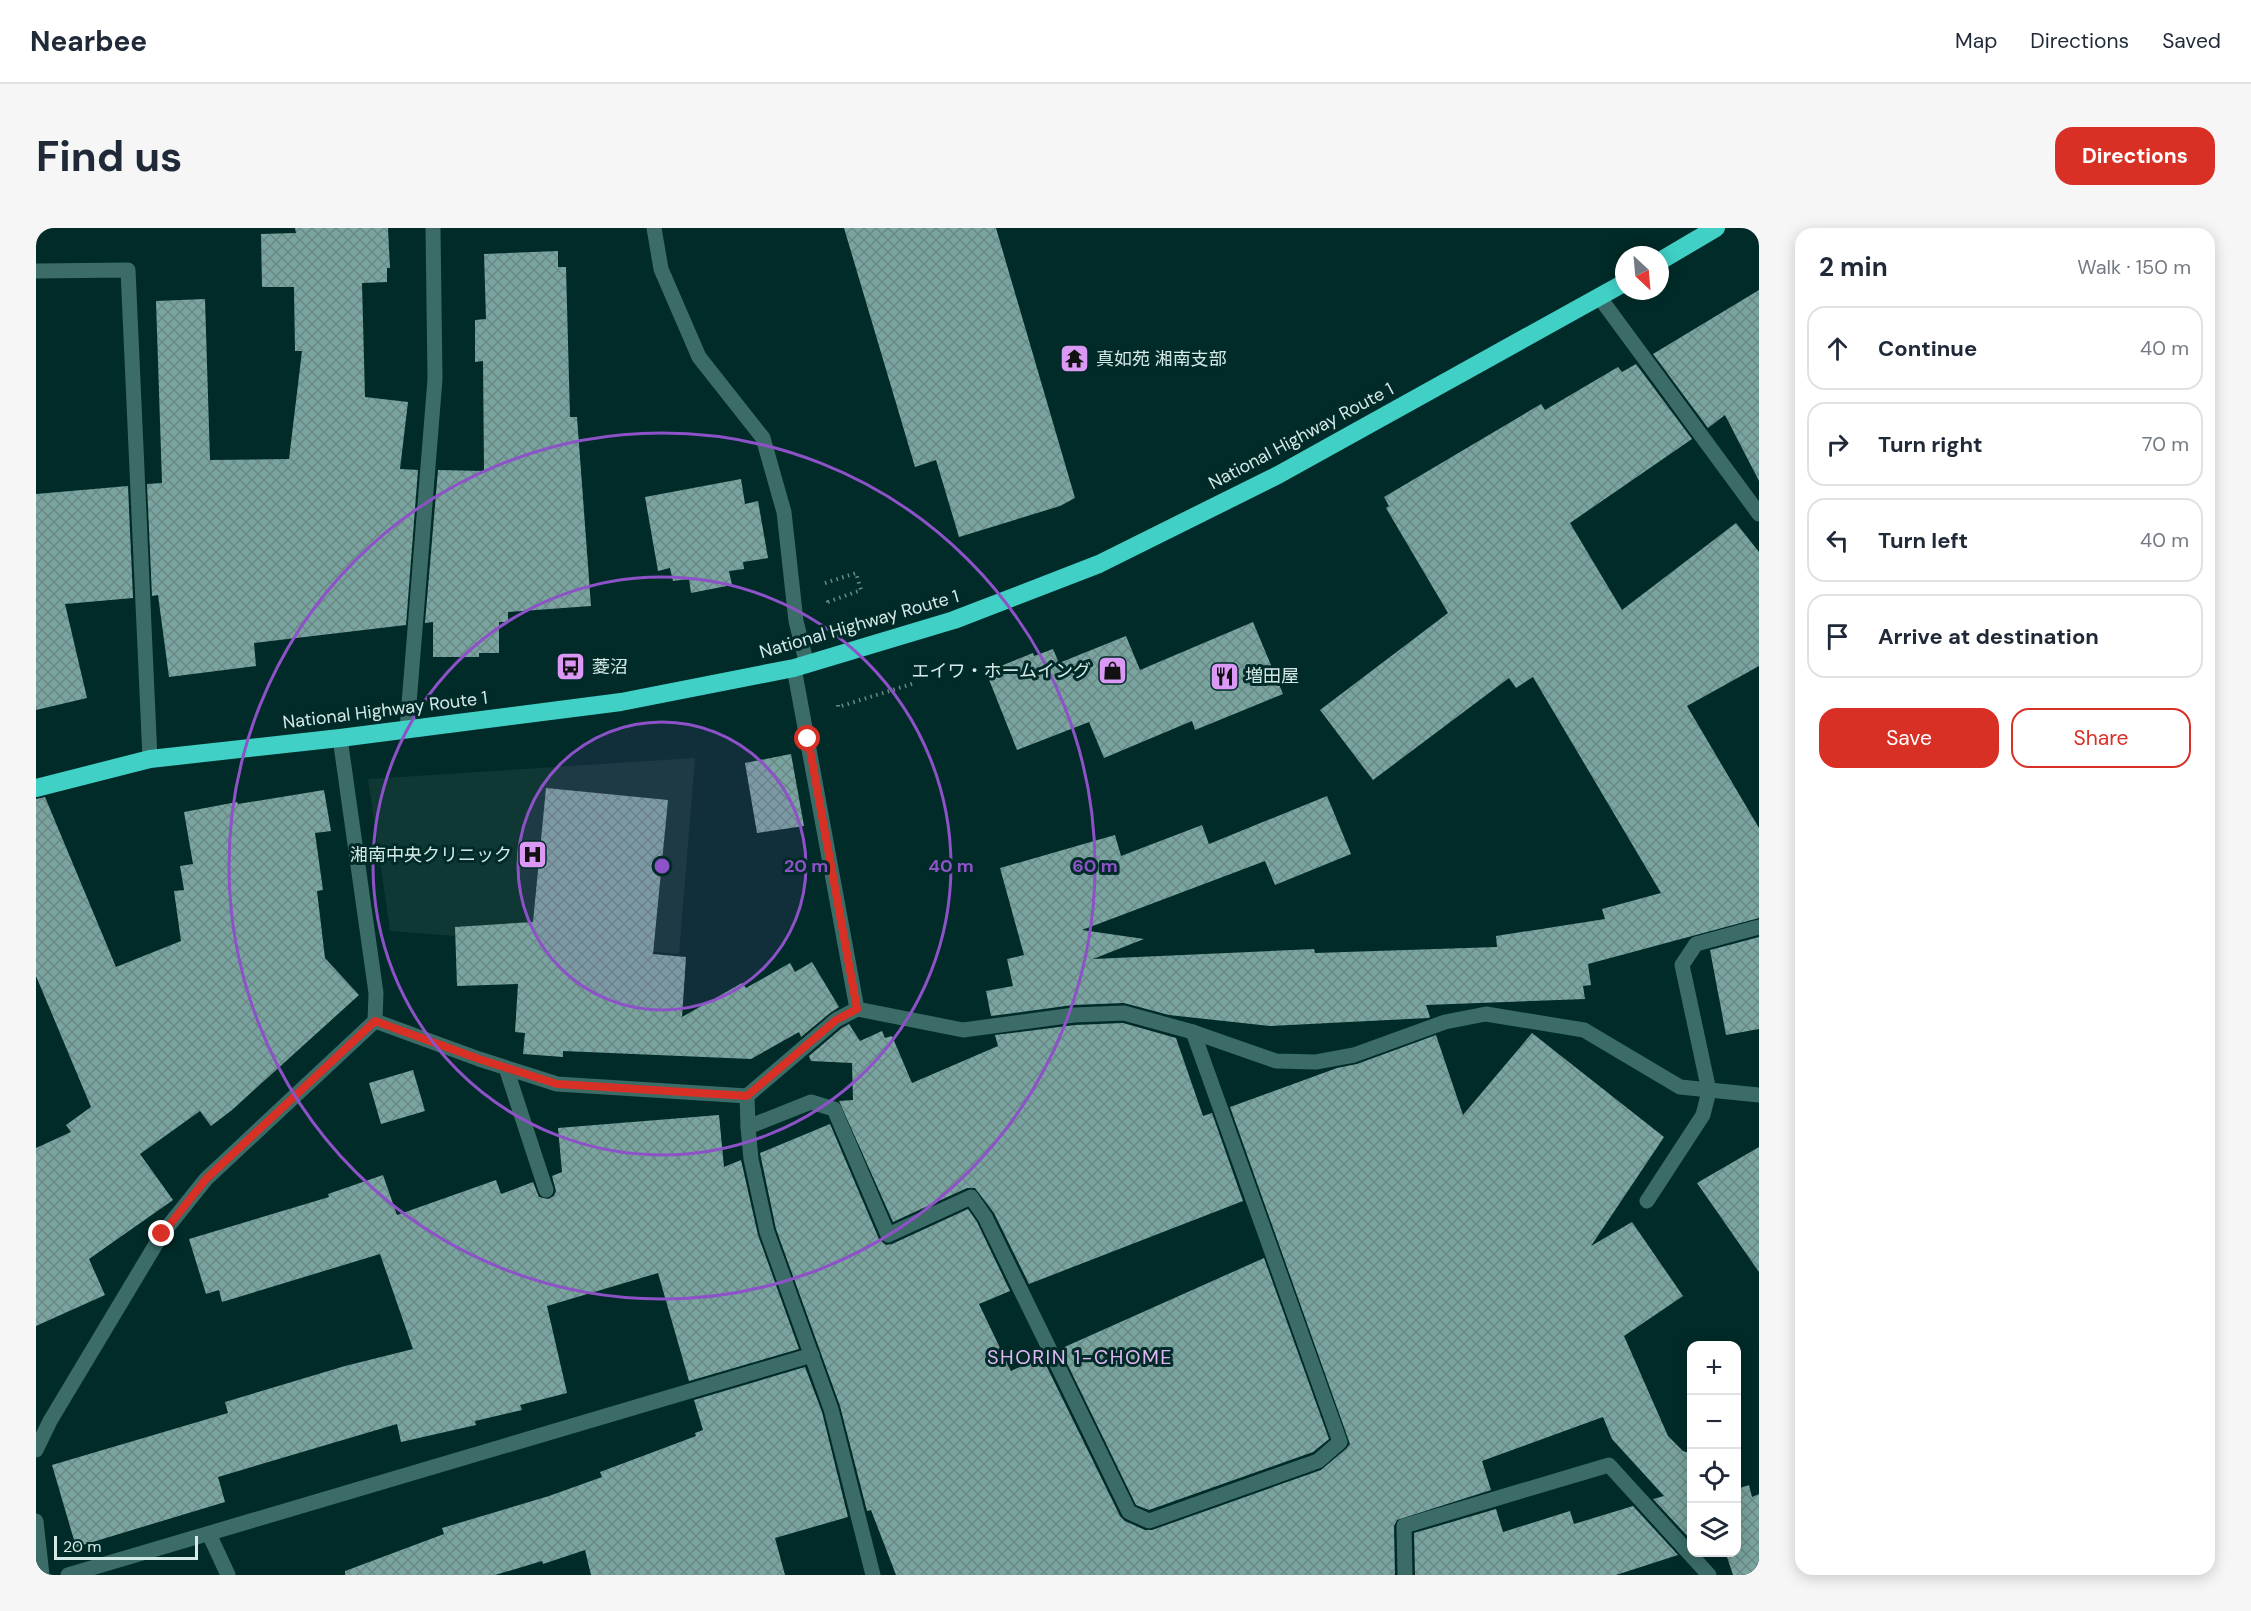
<!DOCTYPE html>
<meta charset="utf-8">
<style>
body{margin:0;font-family:"DM Sans","Noto Sans JP",sans-serif;background:#f6f6f7;color:#1f2937}
.controls{position:absolute;right:18px;bottom:18px;display:grid;overflow:hidden;border-radius:12px;box-shadow:0 3px 15px #0003}
.controls button{width:54px;height:54px;display:grid;place-items:center;padding:0;border:0;border-bottom:2px solid #e0e1e3;background:#fff;color:#1f2937;font:30px sans-serif}
.compass{position:absolute;left:1579px;top:18px;width:54px;height:54px;border-radius:50%;background:#fff;box-shadow:0 3px 15px #0003;rotate:154deg}
.scale{position:absolute;left:18px;bottom:15px;width:144px;box-sizing:border-box;padding-left:6px;border:3px solid #d5eae7;border-top:0;font-size:16px;line-height:21px;white-space:nowrap;color:#d5eae7;-webkit-text-stroke:4px #002b28;paint-order:stroke}
.stop{position:absolute;width:18px;height:18px;margin:-14px;border:4px solid #d93025;border-radius:50%;background:#fff}
.stop.end{background:#d93025;border-color:#fff;box-shadow:0 2px 6px #0008}
.list{margin:0;padding:0;list-style:none}
h2{display:flex;justify-content:space-between;align-items:center;height:78px;margin:0;padding:0 24px;font-size:26px}
h2 small{font-size:20px;font-weight:400;color:#747a83}
.list li{display:grid;grid-template-columns:39px 1fr auto;gap:18px;align-items:center;box-sizing:border-box;height:84px;margin:0 12px 12px;padding:0 12px;border:2px solid #e0e1e3;border-radius:18px}
.list b{display:block;font-size:22px;white-space:nowrap}
.list em{font-size:20px;font-style:normal;color:#747a83}
.actions{display:flex;gap:12px;padding:18px 24px}
.actions a{flex:1;padding:14px 0;border:2px solid #d93025;border-radius:18px;text-align:center;font-size:21px;color:#d93025}
.actions .main{background:#d93025;color:#fff}
.icon{flex:none;width:33px;height:33px;fill:none;stroke:currentColor;stroke-width:2;stroke-linecap:round;stroke-linejoin:round}
.map{position:relative;flex:none;width:1723px;height:1347px;overflow:hidden;border-radius:18px}
header{display:flex;align-items:center;gap:36px;box-sizing:border-box;height:84px;padding:0 30px;background:#fff;border-bottom:2px solid #e0e1e3}
header strong{font-size:28px}
nav{display:flex;gap:33px;margin-inline-start:auto;font-size:21px}
.intro{display:flex;align-items:center;justify-content:space-between;box-sizing:border-box;height:144px;padding:0 36px}
h1{margin:0;font-size:42px}
.button{padding:15px 27px;border-radius:18px;background:#d93025;color:#fff;font-size:21px;font-weight:700}
main{display:flex;gap:36px;padding:0 36px}
aside{flex:1;background:#fff;border-radius:18px;box-shadow:0 3px 15px #0003}
.map>svg:first-child{display:block}
.built{fill:#0f3734}
.building{fill:url(#building-cross-hatch)}
.lines{fill:none;stroke-linecap:round;stroke-linejoin:round}
.path{stroke:#698986;stroke-width:4;stroke-dasharray:1.5 4.5;stroke-linecap:butt}
.minor{stroke:#3b6c67;stroke-width:15}
.highway{stroke:#40d0c6;stroke-width:18}
.route{stroke:#d93025;stroke-width:8}
.ring{fill:none;stroke:#8d52c7;stroke-width:3}
.labels{text-anchor:middle;stroke-width:6;stroke-linejoin:round;paint-order:stroke}
.poi-label{font-size:18px;fill:#d5eae7;stroke:#002b28;text-anchor:start}
.street-label{font-size:18px;fill:#d5eae7;stroke:#002b28}
.neighbourhood-label{font-size:20px;letter-spacing:1.5px;fill:#e2b5f5;stroke:#002b28}
.centre{fill:#8d52c7;stroke:#002b28;stroke-width:3}
.ring-label{font-size:18px;text-anchor:middle;font-weight:bold;fill:#8d52c7;stroke:#002b28;stroke-width:6;stroke-linejoin:round;paint-order:stroke}
</style>
<header>
<strong>Nearbee</strong>
<nav><a>Map</a><a>Directions</a><a>Saved</a></nav>
</header>
<div class="intro"><h1>Find us</h1><a class="button">Directions</a></div>
<main>
<div class="map">
<svg width="1723" height="1347" viewBox="0 0 1723 1347">
<defs>
<pattern id="building-cross-hatch" width="8" height="8" patternUnits="userSpaceOnUse" patternTransform="scale(1.5)"><rect width="8" height="8" fill="#7aa49f"/><path d="M0 0l8 8M0 8l8-8" fill="none" stroke="#698884"/></pattern>
</defs>
<rect width="100%" height="100%" fill="#002b28"/>
<!-- built -->
<path class="built" d="M659,530L643,726L354,703L332,551Z"/>
<!-- building -->
<g class="building">
<path d="M259,0H352L354,40H351V54L326,55L329,169L372,174L364,241L382,242L370,397L218,415L220,438L133,449L122,367L116,368L111,256L126,255L120,73L169,71L174,232L253,231L266,123H259L258,59H226L225,6L260,5Z"/>
<path d="M808,0H960L1039,270L1024,278L923,309L900,232L879,239Z"/>
<path d="M522,23V39H530L534,189H541L555,378L472,384V394H463V425H443V429H397V394L389,395L402,242L448,243L447,133L439,134V92L450,91L448,26Z"/>
<path d="M1723,62V253L1689,187L1672,200L1617,126Z"/>
<path d="M1600,136L1656,211L1534,295L1586,382L1700,295L1723,324V438L1651,478L1723,600V690L1552,736L1555,757L1547,758L1549,771L1390,777L1394,789L1392,790L1234,798L1133,787L1088,775L1037,777L955,788L950,763L977,758L971,731L988,727L964,640L1079,607L1085,628L1166,597L1173,616L1291,568L1315,626L1239,657L1229,633L1046,702L1108,711L1057,731L1278,721L1279,725L1461,719L1460,708L1569,691L1566,681L1625,665L1497,449L1480,460L1473,450L1337,552L1284,482L1412,385L1350,280L1353,278L1348,269L1505,176L1509,182L1582,139L1586,144Z"/>
<path d="M705,251L709,276L722,273L732,330L707,334L708,341L693,343L696,357L655,365L653,351L637,353L634,340L622,343L609,269Z"/>
<path d="M92,258L97,370L29,376L51,470L0,482V266Z"/>
<path d="M1217,394L1247,466L1159,502L1156,493L1068,530L1053,494L981,522L950,444L997,425L998,428L1017,421L1023,435L1090,408L1104,442Z"/>
<path d="M755,526L768,598L721,605L709,535Z"/>
<path d="M510,560L632,572L617,726L650,729L646,789L706,755L710,760L754,735L759,744L776,734L803,779L794,785L765,809L763,804L715,831L527,823V829L487,826L489,805L479,804L482,756L421,758L419,699L497,694Z"/>
<path d="M288,562L295,603L279,605L287,662L281,663L289,730L323,767L196,882L175,898L164,883L104,926L137,972L53,1031L69,1067L0,1098V920L35,904L30,897L55,879L0,748V571L9,569L80,739L145,713L138,663L148,662L144,638L157,636L148,584L201,574L202,576Z"/>
<path d="M1723,709V801L1690,807L1674,722Z"/>
<path d="M1087,795L1140,810L1167,888L1176,885L1207,973L993,1056L958,985L939,960H931L857,994L803,873L817,872L816,835L775,833L773,828L806,800L813,796L824,813L846,803L849,810L856,808L876,855L962,818L959,807L1039,797Z"/>
<path d="M1496,805L1628,909L1555,1018L1596,994L1647,1068L1588,1108L1632,1208L1647,1223L1656,1226V1313L1617,1271L1628,1268L1576,1211L1567,1189L1446,1233L1455,1262L1361,1292L1358,1298L1359,1347H860L835,1282L831,1283L804,1178L740,1001L724,925L794,896L843,1011L850,1017L856,1016L932,981L941,994L974,1063L943,1076L975,1143L1006,1129L1084,1288L1089,1293L1109,1302H1116L1285,1242L1310,1221L1314,1216L1194,879L1301,840L1321,836L1400,807L1427,887Z"/>
<path d="M377,842L389,883L345,896L333,855Z"/>
<path d="M683,887L688,939L705,932L722,1007L763,1121L653,1153L622,1045L511,1078L531,1165L484,1177L486,1182L439,1193L440,1197L365,1214L361,1196L182,1249L189,1274L40,1319L16,1237L192,1185L189,1174L309,1138L377,1121L344,1026L186,1074L183,1062L170,1066L153,1011L293,969L292,966L347,947L361,987L460,952L465,966L497,954L503,969L512,971L518,968L520,963L516,948L526,944L522,900Z"/>
<path d="M1723,919V1044L1661,955Z"/>
<path d="M1228,1030L1293,1211L1277,1224L1113,1282L1100,1277L1024,1121Z"/>
<path d="M769,1139L786,1184L812,1289L739,1310L749,1347H555L549,1322L507,1336L506,1333L459,1347H309V1343L408,1306L406,1300L513,1268L566,1249L564,1244L660,1208L659,1205L667,1202L658,1172Z"/>
<path d="M1713,1257L1716,1269L1723,1266V1347H1697L1690,1326L1683,1328L1682,1324H1701V1261Z"/>
<path d="M1597,1278L1642,1327L1580,1347H1379L1378,1305L1460,1281L1467,1304L1534,1283L1538,1296Z"/>
</g>
<g class="lines">
<!-- path -->
<g class="path">
<path d="M789,355L820,345L825,362L792,374L793,377"/>
<path d="M802,477V479L879,455"/>
</g>
<!-- minor -->
<g class="minor">
<path d="M618,0L625,41L663,129L727,210L748,284L760,393L771,437"/>
<path d="M0,43L92,42L114,531"/>
<path d="M1564,70L1723,286"/>
<path d="M758,440L821,781"/>
<path d="M371,501L399,151L397,0"/>
<path d="M339,793L443,831L521,856L711,868"/>
<path d="M470,840L510,962"/>
<path d="M712,899L775,874L798,881L852,1007L935,969L949,989L1093,1284L1113,1293L1282,1233L1304,1214L1157,804"/>
<path d="M1611,973L1667,887L1673,863L1646,737L1660,716L1723,699"/>
<path d="M0,1222L14,1193L126,1006L170,951L339,793L340,765L304,510"/>
<path d="M0,1293L6,1347"/>
<path d="M173,1306L192,1347"/>
<path d="M32,1347L776,1127"/>
<path d="M837,1347L795,1181L731,1004L715,931L712,899L711,868L800,792L821,781L927,802L1038,787L1088,785L1157,804L1240,833L1280,834L1318,827L1409,794L1450,786L1548,802L1644,859L1723,867"/>
<path d="M1369,1347L1368,1298L1573,1237L1673,1347"/>
</g>
<!-- highway -->
<g class="highway">
<path d="M1624,33L1680,0"/>
<path d="M0,560L114,531L304,510L585,474L758,440L918,392L1063,336L1242,247L1588,55"/>
</g>
</g>
<g class="lines">
<!-- route -->
<path class="route" d="M126,1006L170,951L339,793L443,831L521,856L711,868L800,792L821,781L772,511"/>
</g>
<!-- distance rings -->
<circle cx="626" cy="638" r="144" fill="#8d52c7" fill-opacity=".12"/>
<g class="ring">
<circle cx="626" cy="638" r="144"/>
<circle cx="626" cy="638" r="289"/>
<circle cx="626" cy="638" r="433"/>
</g>
<!-- icons -->
<defs>
<symbol id="temple-square" viewBox="-11 -11 22 22"><rect x="-9" y="-9" width="18" height="18" rx="4" fill="#db99f5" stroke="#002b28"/><path d="M0-6L5-2H3V0L6.5 2.5H4V6H1.5V3h-3V6H-4V2.5H-6.5L-3 0V-2H-5Z" fill="#111"/></symbol>
<symbol id="bus-square" viewBox="-11 -11 22 22"><rect x="-9" y="-9" width="18" height="18" rx="4" fill="#db99f5" stroke="#002b28"/><path d="M-5-6H5V4H4V6H2V4H-2V6H-4V4H-5ZM-3.5-4V0h7V-4ZM-3.5 1.2v1.5H-2V1.2ZM2 1.2v1.5H3.5V1.2Z" fill="#111"/></symbol>
<symbol id="shop-square" viewBox="-11 -11 22 22"><rect x="-9" y="-9" width="18" height="18" rx="4" fill="#db99f5" stroke="#002b28"/><path d="M-5-2.5h2.3a2.7 3.5 0 0 1 5.4 0H5L5.5 6h-11ZM-1.5-2.5h3a1.5 2.3 0 0 0-3 0Z" fill="#111"/></symbol>
<symbol id="restaurant-square" viewBox="-11 -11 22 22"><rect x="-9" y="-9" width="18" height="18" rx="4" fill="#db99f5" stroke="#002b28"/><path d="M-5-6h1v4h1v-4h1v4h1v-4h1v5L-1.5 .5V6h-2V.5L-5-1ZM5-6V6H3V1.5H1.5Q1.5-4 5-6Z" fill="#111"/></symbol>
<symbol id="hospital-square" viewBox="-11 -11 22 22"><rect x="-9" y="-9" width="18" height="18" rx="4" fill="#db99f5" stroke="#002b28"/><path d="M-5-5h3v3.5h4V-5h3V5h-3V1.5h-4V5h-3Z" fill="#111"/></symbol>
</defs>
<g fill-rule="evenodd">
<use href="#temple-square" x="1022" y="114" width="33" height="33"/>
<use href="#bus-square" x="518" y="422" width="33" height="33"/>
<use href="#shop-square" x="1060" y="426" width="33" height="33"/>
<use href="#restaurant-square" x="1172" y="432" width="33" height="33"/>
<use href="#hospital-square" x="480" y="610" width="33" height="33"/>
</g>
<g class="labels">
<!-- poi labels -->
<g class="poi-label">
<text x="1060" y="137">真如苑 湘南支部</text>
<text x="556" y="445">菱沼</text>
<text x="1055" y="449" text-anchor="end">エイワ・ホームイング</text>
<text x="1209" y="454">増田屋</text>
<text x="476" y="633" text-anchor="end">湘南中央クリニック</text>
</g>
<!-- street labels -->
<g class="street-label">
<text transform="translate(1265 208) rotate(-28)" y="6">National Highway Route 1</text>
<text transform="translate(823 396) rotate(-16)" y="6">National Highway Route 1</text>
<text transform="translate(349 482) rotate(-7)" y="6">National Highway Route 1</text>
</g>
<!-- neighbourhood labels -->
<g class="neighbourhood-label">
<text x="1044" y="1136">SHORIN 1-CHOME</text>
</g>
</g>
<circle cx="626" cy="638" r="9" class="centre"/>
<g class="ring-label">
<text x="770" y="644">20 m</text>
<text x="915" y="644">40 m</text>
<text x="1059" y="644">60 m</text>
</g>
</svg>
<div class="controls">
<button>+</button>
<button>−</button>
<button><svg class="icon" aria-label="locate" viewBox="0 0 24 24"><circle cx="12" cy="12" r="6"/><path d="M12 2v4M12 18v4M2 12h4M18 12h4"/></svg></button>
<button><svg class="icon" aria-label="layers" viewBox="0 0 24 24"><path d="M12 4l9 5-9 5-9-5zM3 14l9 5 9-5"/></svg></button>
</div>
<svg class="compass" viewBox="-18 -18 36 36"><path d="M0-13l5 13h-10z" fill="#e53935"/><path d="M0 13l5-13h-10z" fill="#747a83"/></svg>
<div class="scale">20 m</div>
<div class="stop" style="left:772px;top:511px"></div>
<div class="stop end" style="left:126px;top:1006px"></div>
</div>
<aside>
<h2>2 min<small>Walk · 150 m</small></h2>
<ul class="list">
<li><svg class="icon" aria-label="ahead" viewBox="0 0 24 24"><path d="M12 20V5M6 11l6-6 6 6"/></svg><div><b>Continue</b></div><em>40 m</em></li>
<li><svg class="icon" aria-label="right" viewBox="0 0 24 24"><path d="M7 20v-9h11M14 6l5 5-5 5"/></svg><div><b>Turn right</b></div><em>70 m</em></li>
<li><svg class="icon" aria-label="left" viewBox="0 0 24 24"><path d="M17 20v-9H6M10 6l-5 5 5 5"/></svg><div><b>Turn left</b></div><em>40 m</em></li>
<li><svg class="icon" aria-label="arrive" viewBox="0 0 24 24"><path d="M6 21V4h12l-3 4 3 4H6"/></svg><div><b>Arrive at destination</b></div></li>
</ul>
<div class="actions"><a class="main">Save</a><a>Share</a></div>
</aside>
</main>
